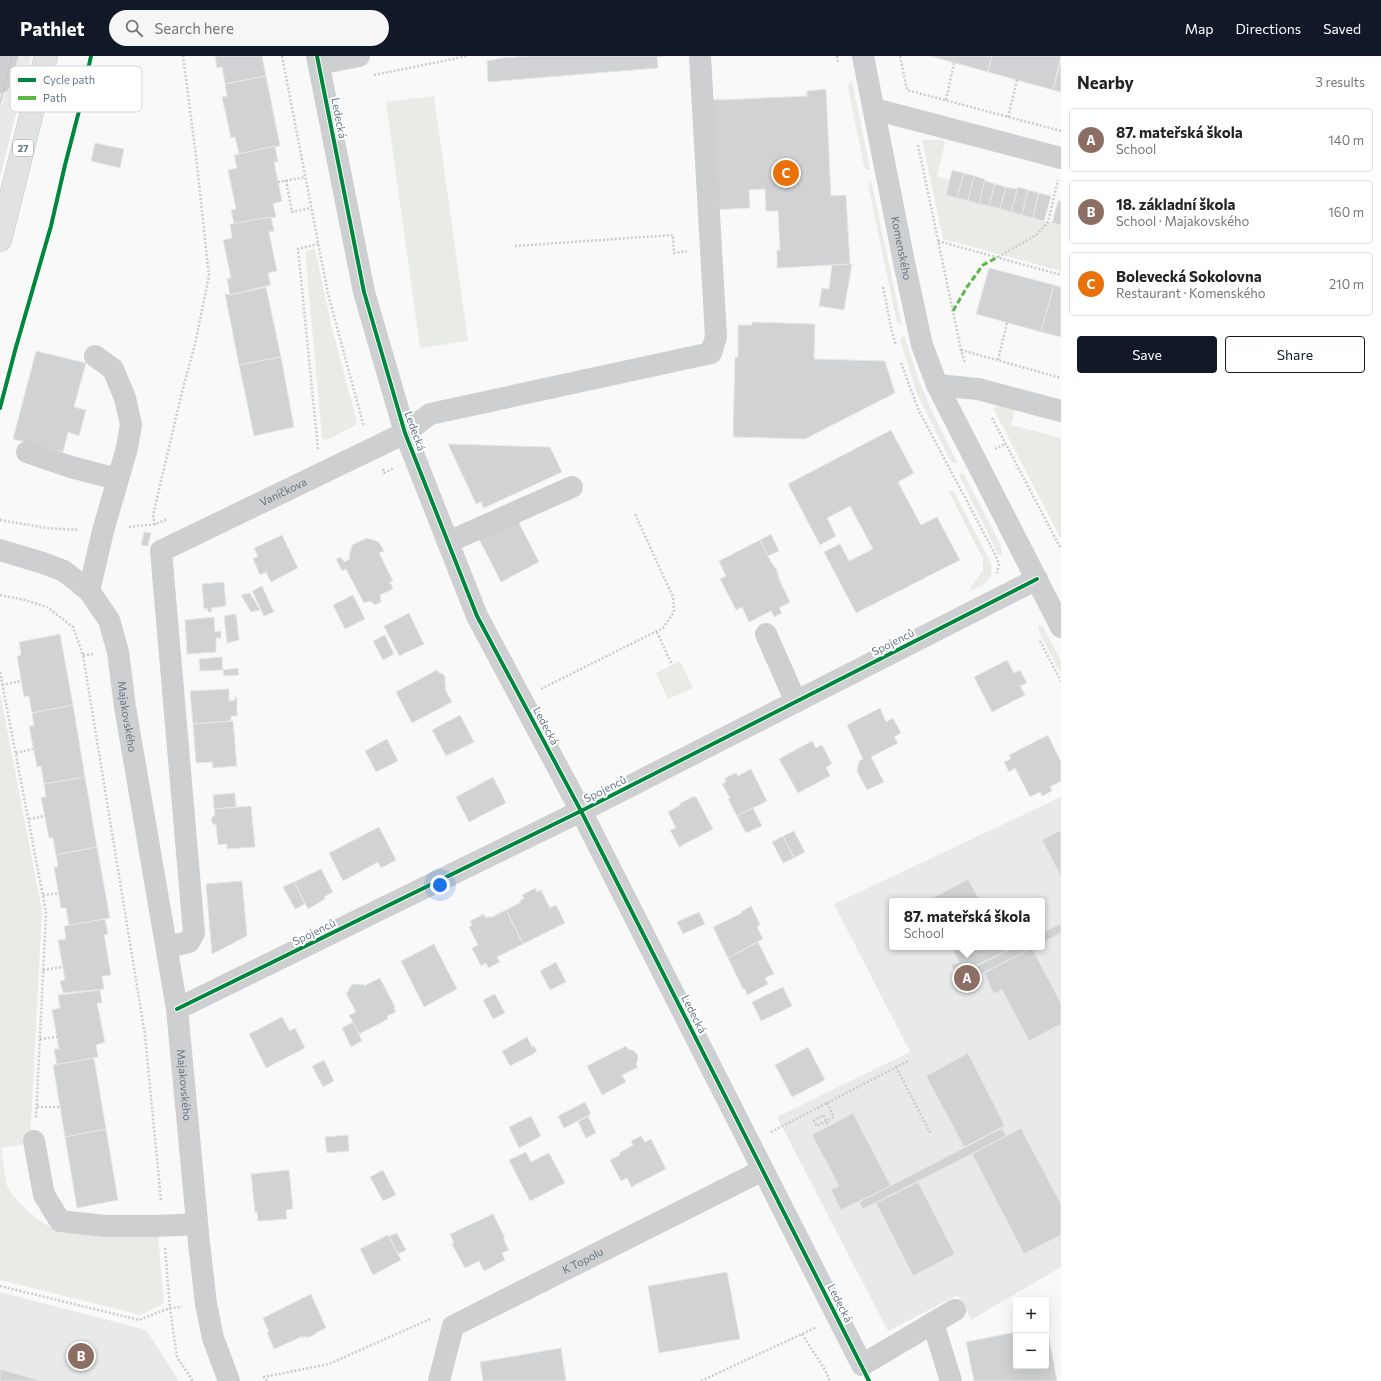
<!DOCTYPE html>
<meta charset="utf-8">
<style>
body{margin:0;font-family:Commissioner,sans-serif;background:#f6f6f6;color:#222}
.controls{position:absolute;right:12px;bottom:12px;display:grid;overflow:hidden;border-radius:4px;box-shadow:0 4px 16px #0002}
.controls button{width:36px;height:36px;display:grid;place-items:center;padding:0;border:0;border-bottom:1px solid #e0e0e0;background:#fff;color:#222;font:20px sans-serif}
.you{position:absolute;left:440px;top:829px;width:14px;height:14px;margin:-10px;border:3px solid #fff;border-radius:50%;background:#1a73e8;box-shadow:0 0 0 6px #1a73e833}
.badge{display:grid;place-items:center;width:26px;height:26px;border-radius:50%;background:#111827;color:#fff;font-size:13px;font-weight:700}
.pin{position:absolute;translate:-50% -50%;border:2px solid #fff;box-shadow:0 1px 4px #0006}
.popup{position:absolute;left:889px;top:842px;width:156px;height:52px;box-sizing:border-box;display:grid;place-content:center;border-radius:4px;background:#fff;filter:drop-shadow(0 1px 3px #0005);font-size:13px;white-space:nowrap;color:#767676}
.popup b{font-size:15px;color:#222}
.popup::after{content:'';position:absolute;left:50%;top:100%;margin-left:-8px;border:8px solid transparent;border-top-color:#fff}
.list{margin:0;padding:0;list-style:none}
h2{display:flex;justify-content:space-between;align-items:center;height:52px;margin:0;padding:0 16px;font-size:17px}
h2 small{font-size:13px;font-weight:400;color:#767676}
.list li{display:grid;grid-template-columns:26px 1fr auto;gap:12px;align-items:center;box-sizing:border-box;height:64px;margin:0 8px 8px;padding:0 8px;border:1px solid #e0e0e0;border-radius:4px}
.list b{display:block;font-size:15px;white-space:nowrap}
.list p{margin:0;font-size:13px;white-space:nowrap;color:#767676}
.list em{font-size:13px;font-style:normal;color:#767676}
.actions{display:flex;gap:8px;padding:12px 16px}
.actions a{flex:1;padding:9px 0;border:1px solid #111827;border-radius:4px;text-align:center;font-size:14px;color:#111827}
.actions .main{background:#111827;color:#fff}
.icon{flex:none;width:22px;height:22px;fill:none;stroke:currentColor;stroke-width:2;stroke-linecap:round;stroke-linejoin:round}
.map{position:relative;flex:none;width:1061px;height:1325px;overflow:hidden}
header{display:flex;align-items:center;gap:24px;box-sizing:border-box;height:56px;padding:0 20px;background:#111827;color:#fff}
header strong{font-size:19px}
nav{display:flex;gap:22px;margin-inline-start:auto;font-size:14px}
.search{width:280px;height:36px;background:#f6f6f6;display:flex;align-items:center;gap:10px;box-sizing:border-box;padding:0 14px;border-radius:22px;color:#767676;font-size:15px}
main{display:flex}
aside{flex:1;background:#fff}
.map>svg:first-child{display:block}
.built{fill:#e8e9e9;fill-rule:evenodd}
.green{fill:#e8ebe6}
.building{fill:#d0d2d3;stroke:#e8e8e8}
.lines{fill:none;stroke-linecap:round;stroke-linejoin:round}
.major-casing{stroke:#d5d6d7;stroke-width:24}
.path{stroke:#cbcccd;stroke-width:2.5;stroke-dasharray:2 2;stroke-linecap:butt}
.minor{stroke:#cecfd0;stroke-width:22}
.major{stroke:#e1e2e2;stroke-width:22}
.tram{stroke:#c3c5c6;stroke-width:1}
.quiet{stroke:#58b947;stroke-width:3;stroke-dasharray:6 3;stroke-linecap:butt}
.cycleway-casing{stroke:#fff;stroke-width:6}
.cycleway{stroke:#00873e;stroke-width:4}
.labels{text-anchor:middle;stroke-width:4;stroke-linejoin:round;paint-order:stroke}
.shield{fill:#fff;stroke:#939fa8;stroke-width:1}
.shield-label{font-size:10px;font-weight:bold;fill:#657683}
.street-label{font-size:11px;fill:#657683;stroke:#fff}
.key{fill:#fff;stroke:#d1d6da;stroke-width:1}
.key-label{font-size:11px;fill:#657683}
</style>
<header>
<strong>Pathlet</strong>
<div class="search"><svg class="icon" aria-label="search" viewBox="0 0 24 24"><circle cx="10" cy="10" r="6"/><path d="M15 15l6 6"/></svg>Search here</div>
<nav><a>Map</a><a>Directions</a><a>Saved</a></nav>
</header>
<main>
<div class="map">
<svg width="1061" height="1325" viewBox="0 0 1061 1325">
<rect width="100%" height="100%" fill="#f9f9f9"/>
<!-- built -->
<g class="built">
<path d="M0,0H31L0,121Z"/>
<path d="M1061,741V1211L971,1264L958,1239L888,1275L777,1061L910,996L834,848ZM892,845H1042V891H892Z"/>
<path d="M0,1236L146,1274L179,1325H0Z"/>
</g>
<!-- green -->
<g class="green">
<path d="M852,25L870,113L866,114L864,110L848,31L850,26Z"/>
<path d="M434,40L468,285L420,292L386,46Z"/>
<path d="M922,84H939L945,85L937,121L949,124L946,139L1061,169V215L943,183Z"/>
<path d="M871,124L902,269L897,267L868,128Z"/>
<path d="M315,193L332,272L357,366L354,370L327,384L322,382L305,195Z"/>
<path d="M904,279L919,325L932,355L957,406L953,407L950,404L917,338L900,283Z"/>
<path d="M1003,350L1016,351L1011,369L1061,382V483L993,352Z"/>
<path d="M963,416L1001,490L1002,499L998,498L959,419Z"/>
<path d="M953,434L991,507C995,526 982,529 968,536L983,514V503L949,436Z"/>
<path d="M1042,569L1061,605V618L1040,578L1038,570Z"/>
<path d="M680,605L693,632L668,643L656,617Z"/>
<path d="M0,637L42,855L30,1087L1,1092L7,1130L13,1140L34,1161L50,1171L66,1176L158,1177L164,1247L141,1259L0,1224Z"/>
</g>
<!-- building -->
<g class="building">
<path d="M215,0H262L266,20L225,28L222,11L217,12Z"/>
<path d="M528,0H663L657,1L658,12L488,26L487,5L502,2Z"/>
<path d="M930,0H992L988,16Z"/>
<path d="M992,0H1061L1053,34L988,16Z"/>
<path d="M1061,4V36L1053,34Z"/>
<path d="M266,20L280,90L239,98L235,81L231,82L222,41L227,40L225,28Z"/>
<path d="M826,33L831,140L846,139L850,208L777,212V194H780L778,155H766L765,133L749,134L750,152L712,154L707,45L719,43V44L807,40V35Z"/>
<path d="M95,87L124,93L120,112L91,105Z"/>
<path d="M275,90L278,106H274L282,145L273,148L276,161L234,168L231,154L236,153L228,114L237,112L234,99Z"/>
<path d="M952,114L964,117L957,142L946,139Z"/>
<path d="M964,117L974,120L968,145L957,142Z"/>
<path d="M974,120L985,123L979,148L968,145Z"/>
<path d="M985,123L986,125L995,128L989,150L979,148Z"/>
<path d="M995,128L1006,131L1000,153L989,150Z"/>
<path d="M1006,131L1016,133L1018,131L1011,156L1000,153Z"/>
<path d="M1018,131L1028,134L1022,159L1011,156Z"/>
<path d="M1028,134L1039,137L1033,162L1022,159Z"/>
<path d="M1039,137L1051,140L1044,165L1033,162Z"/>
<path d="M1058,145H1061V169L1052,167Z"/>
<path d="M271,161L274,175L269,176L277,215L268,217L271,229L230,239L227,223L231,222L223,184L232,182L230,168Z"/>
<path d="M850,208H852L844,254L819,250L822,232L829,233L832,209Z"/>
<path d="M989,212L1054,229L1041,276L976,258Z"/>
<path d="M1054,229L1061,231V281L1041,276Z"/>
<path d="M266,231L281,301L239,309L225,238L230,239Z"/>
<path d="M752,266L815,268L814,303L885,305L895,337L805,383L733,381L735,301H738V269H752Z"/>
<path d="M36,295L86,307L74,351L86,354L79,380L68,376L63,396L13,383Z"/>
<path d="M281,301L294,371L254,380L239,309Z"/>
<path d="M891,374L914,417L898,426L921,469L937,461L960,504L856,557L824,496L840,488L849,505L873,493L850,450L827,462L836,480L820,489L788,428Z"/>
<path d="M448,388L550,391L562,416L484,452L481,446L476,448Z"/>
<path d="M517,463L539,506L501,526L479,483Z"/>
<path d="M144,476L151,477L148,490L141,489Z"/>
<path d="M771,478L779,495L768,500L760,484Z"/>
<path d="M282,479L298,512L271,526L266,516L260,519L253,503L258,500L254,492Z"/>
<path d="M367,482L379,486L384,495L379,497L393,525L390,526L393,533L380,539L381,546L375,549L370,545L364,547L346,513L342,515L336,503L341,501L344,506L350,503L349,501L352,489Z"/>
<path d="M760,484L771,506L777,514L779,523L790,546L779,552L782,557L774,561L771,555L749,566L742,551L736,554L720,523L726,520L719,505Z"/>
<path d="M224,526L226,550L211,552L212,556H208L207,552L204,553L202,528Z"/>
<path d="M262,530L274,556L264,560L252,535Z"/>
<path d="M250,537L260,554L251,556L241,539Z"/>
<path d="M353,539L365,563L345,573L333,549Z"/>
<path d="M409,557L424,588L399,600L384,570Z"/>
<path d="M236,558L239,584L227,587L224,560Z"/>
<path d="M214,561L215,576L221,575V582H216V596L187,598L185,564Z"/>
<path d="M60,578L73,649L32,657L29,640L24,641L17,600L21,599L19,586Z"/>
<path d="M385,579L394,598L383,604L373,585Z"/>
<path d="M222,601L223,614L200,615L199,603Z"/>
<path d="M1007,604L1014,617L1020,614L1027,627L1020,630L1025,639L992,656L974,621Z"/>
<path d="M238,612L239,619L224,620L223,614Z"/>
<path d="M437,614L439,617L443,618L445,621V628L446,632L445,633L452,646L412,667L396,636Z"/>
<path d="M229,633V645L235,644V641L237,642V660H231V665L193,668L190,635Z"/>
<path d="M73,649L85,721L44,728L41,710L37,711L29,670H34L32,657Z"/>
<path d="M880,652L886,666L893,662L901,677L894,681L898,687L871,701L884,726L867,734L857,715L859,705L863,703L847,669Z"/>
<path d="M460,659L474,686L446,700L432,674Z"/>
<path d="M233,665L237,710L213,712L212,706L196,707L193,668Z"/>
<path d="M1048,679L1061,706V725L1050,731L1052,735L1042,740L1040,736L1030,741L1015,712L1009,716L1004,706L1011,703L1009,699Z"/>
<path d="M387,683L398,705L376,716L365,695Z"/>
<path d="M812,685L816,692L822,689L832,708L826,711L830,720L798,737L779,703Z"/>
<path d="M751,713L767,745L737,760L728,743L730,742L722,728L726,726L725,722L736,717L738,720Z"/>
<path d="M85,721L97,791L56,799L53,782H49L41,741H46L44,728Z"/>
<path d="M493,721L506,747L469,766L456,741Z"/>
<path d="M235,737L236,751L214,753L213,739Z"/>
<path d="M694,740V742L696,741L713,773L679,791L670,774L676,772L668,756L680,749L679,748Z"/>
<path d="M251,750L255,791L227,793V788L218,789L216,769L213,768L211,764L212,761L215,759L214,753Z"/>
<path d="M753,752L762,770L746,777L737,760Z"/>
<path d="M379,771L396,804L381,812L378,806L343,825L329,797Z"/>
<path d="M1061,774V821L1042,784Z"/>
<path d="M794,775L805,796L794,802L783,780Z"/>
<path d="M783,780L794,802L783,807L772,786Z"/>
<path d="M97,791L110,862L69,870L66,852H61L54,811H58L56,799Z"/>
<path d="M321,813L333,836L324,841L325,843L308,853L294,826Z"/>
<path d="M968,823L980,845H927Z"/>
<path d="M242,825L247,880L212,898L206,828Z"/>
<path d="M294,826L305,848L295,853L283,831Z"/>
<path d="M535,832L537,836L541,834L550,852L556,849L565,867L523,888L506,854L521,846L520,844L524,843L522,839Z"/>
<path d="M751,850L760,868L757,871L763,883L728,902L713,871L742,857L741,856Z"/>
<path d="M506,854L523,888L497,901L500,906L488,912L486,907L481,910L472,892L478,889L469,871L472,869L470,865L484,858L486,862L489,860L490,862Z"/>
<path d="M699,856L705,868L683,878L677,866Z"/>
<path d="M105,863L108,878L104,879L111,919L102,920L104,933L63,937L60,925L65,924L58,884L66,883L64,870Z"/>
<path d="M1061,867V877L1042,887V877Z"/>
<path d="M758,886L774,918L765,922L768,928L747,939L745,933H743L728,902Z"/>
<path d="M434,888L457,933L424,951L401,905Z"/>
<path d="M951,891H1004L1006,895L956,919L951,909L959,906Z"/>
<path d="M1014,891H1035L977,920L973,912Z"/>
<path d="M1032,892L1061,947V968L1029,985L1002,934L994,938L984,917Z"/>
<path d="M556,906L566,926L550,934L540,915Z"/>
<path d="M380,922L395,951L394,952L396,956L387,960L388,963L359,978L349,959L356,956L346,937L348,936L350,931L353,928H357L361,929L363,928L364,930Z"/>
<path d="M783,931L792,950L761,965L752,946Z"/>
<path d="M100,934L102,947H97L105,986L96,989L98,1001L57,1009L54,993H59L52,954L60,952L58,939Z"/>
<path d="M495,938L505,957L493,963L483,944Z"/>
<path d="M282,961L290,975L295,972L305,992L266,1012L249,978Z"/>
<path d="M353,966L362,985L351,991L342,972Z"/>
<path d="M527,981L532,991L534,990L537,995L535,996V997L510,1010L502,995Z"/>
<path d="M626,990L628,993L634,995L637,998L638,1003L636,1009L638,1011L622,1019L626,1026L602,1039L587,1010Z"/>
<path d="M808,991L825,1024L792,1041L775,1009Z"/>
<path d="M968,997L1005,1070L964,1091L926,1020Z"/>
<path d="M94,1002L106,1073L65,1081L53,1009Z"/>
<path d="M324,1004L334,1025L323,1031L312,1010Z"/>
<path d="M585,1046L591,1058L564,1072L558,1060Z"/>
<path d="M853,1057L891,1130L841,1154L831,1134L839,1130L812,1079Z"/>
<path d="M531,1060L541,1080L519,1092L509,1071Z"/>
<path d="M588,1060L596,1077L586,1082L578,1066Z"/>
<path d="M1002,1072L1006,1080L972,1098L863,1153L859,1146Z"/>
<path d="M1021,1072L1061,1148V1179L1024,1198L972,1098Z"/>
<path d="M106,1073L118,1144L77,1152L65,1081Z"/>
<path d="M348,1079L349,1095L327,1097L325,1081Z"/>
<path d="M641,1080L645,1086L651,1083L666,1113L633,1130L632,1132L627,1122L621,1125L610,1104L620,1099L619,1097L633,1089L631,1085Z"/>
<path d="M526,1096L531,1106L549,1097L565,1127L530,1145L509,1104Z"/>
<path d="M289,1114L293,1153L286,1154L287,1163L258,1165L257,1156H255L251,1118Z"/>
<path d="M383,1114L396,1139L383,1145L370,1121Z"/>
<path d="M918,1126L955,1198L913,1220L876,1147Z"/>
<path d="M493,1158L505,1182H503L509,1194L502,1197L505,1204L484,1215L479,1205L465,1212L452,1188L454,1187L450,1178Z"/>
<path d="M397,1177L406,1194L398,1198L389,1180Z"/>
<path d="M388,1179L401,1204L373,1219L360,1193Z"/>
<path d="M727,1216L740,1283L659,1297L648,1230Z"/>
<path d="M311,1238L326,1272L315,1277L316,1278L307,1282V1280L303,1282V1280L274,1293L267,1276H269L263,1262Z"/>
<path d="M1046,1271H1047L1057,1325H974L966,1286L1016,1276V1310H1046Z"/>
<path d="M561,1292L566,1325H483L480,1306Z"/>
<path d="M0,1313L42,1325H0Z"/>
</g>
<g class="lines">
<defs>
<path id="major" d="M0,184L46,0"/>
</defs>
<!-- major casing -->
<use href="#major" class="major-casing"/>
<!-- path -->
<g class="path">
<path d="M282,0L328,238L364,371"/>
<path d="M837,0L838,7"/>
<path d="M900,0L907,34L1061,75"/>
<path d="M374,19L468,0"/>
<path d="M946,44L954,7"/>
<path d="M1008,61L1017,24"/>
<path d="M918,89L961,294L965,307"/>
<path d="M286,124L292,156L311,152"/>
<path d="M278,126L305,121"/>
<path d="M938,185L1061,219"/>
<path d="M515,190L673,179L674,197L687,195"/>
<path d="M998,201L1036,179L1048,166L1058,124"/>
<path d="M883,231L892,276L896,289"/>
<path d="M961,294L1061,322"/>
<path d="M998,304L1007,267"/>
<path d="M901,307L919,355L995,498L999,508L997,517"/>
<path d="M992,362L1061,493"/>
<path d="M318,393L298,193L318,188"/>
<path d="M995,393L1005,388"/>
<path d="M383,413L384,417L394,412"/>
<path d="M0,464L46,472L79,474"/>
<path d="M155,469L153,459L182,336L195,288L209,220L196,100L183,0"/>
<path d="M129,471L155,468L168,463"/>
<path d="M0,539L25,544L47,551L73,571L83,599L145,979L161,1145"/>
<path d="M657,576L672,609"/>
<path d="M1040,585L1061,625"/>
<path d="M83,599L95,598"/>
<path d="M0,616L46,856L36,1062"/>
<path d="M2,629L21,625"/>
<path d="M541,633L663,572L674,556L673,541L635,458"/>
<path d="M16,697L33,693"/>
<path d="M29,763L45,760"/>
<path d="M43,839L58,837"/>
<path d="M43,914L62,911"/>
<path d="M40,983L57,981"/>
<path d="M896,1011L931,1078"/>
<path d="M827,1047L834,1061L817,1070L814,1065L823,1059L829,1070"/>
<path d="M37,1051H60"/>
<path d="M771,1076L908,1005"/>
<path d="M165,1192L170,1252L177,1301L193,1325"/>
<path d="M0,1230L139,1264L170,1252L182,1251"/>
<path d="M802,1278L824,1312L830,1325"/>
<path d="M267,1325L264,1321L329,1308L430,1263"/>
<path d="M701,1325L817,1271"/>
</g>
<!-- minor -->
<g class="minor">
<path d="M317,0L364,236L405,377L477,560L581,755L862,1309L955,1254"/>
<path id="s1" d="M863,0L904,206L918,271L922,289L937,329L1061,571"/>
<path d="M319,8L359,0"/>
<path d="M0,26L7,0"/>
<path d="M874,53L1061,102"/>
<path d="M937,329L978,333L1061,355"/>
<path d="M27,396L71,411L117,423"/>
<path d="M448,486L572,431"/>
<path id="s2" d="M0,494L43,507L64,515L89,535L109,564L118,596L125,651L177,953L199,1187L206,1248L213,1282L229,1325"/>
<path d="M89,535L103,475L127,392L131,369L125,342L113,313L95,300"/>
<path d="M766,578L796,646"/>
<path id="s3" d="M167,891L189,886L194,877L161,495L405,377L430,358L711,297L716,281L700,0"/>
<path d="M177,953L581,755L1037,523"/>
<path d="M34,1085L44,1139L60,1165L106,1170H157L197,1168"/>
<path d="M933,1267L951,1325"/>
<path id="s4" d="M439,1325L453,1270L763,1114"/>
</g>
<!-- major -->
<use href="#major" class="major"/>
<!-- tram -->
<g class="tram">
<path d="M0,1V0"/>
<path d="M0,47L12,0"/>
</g>
<!-- quiet -->
<path class="quiet" d="M953,255L967,231L983,209L998,201"/>
<defs>
<g id="cycleway">
<path d="M317,0L364,236L405,377L477,560L581,755L869,1325"/>
<path d="M0,352L16,291L51,170L65,109L79,55L91,0"/>
<path d="M177,953L581,755L1037,523"/>
</g>
</defs>
<!-- cycleway casing -->
<use href="#cycleway" class="cycleway-casing"/>
<!-- cycleway -->
<use href="#cycleway" class="cycleway"/>
</g>
<g class="labels">
<!-- shield labels -->
<rect class="shield" x="13" y="84" width="20" height="16" rx="3"/>
<g class="shield-label">
<text x="23" y="96">27</text>
</g>
<!-- street labels -->
<g class="street-label">
<text transform="translate(339 62) rotate(79)" y="4">Ledecká</text>
<text dy="4" stroke="none"><textPath href="#s1" startOffset="196">Komenského</textPath></text>
<text transform="translate(415 375) rotate(70)" y="4">Ledecká</text>
<text dy="4" stroke="none"><textPath href="#s3" startOffset="552">Vaníčkova</textPath></text>
<text transform="translate(893 586) rotate(-27)" y="4">Spojenců</text>
<text dy="4" stroke="none"><textPath href="#s2" startOffset="233">Majakovského</textPath></text>
<text transform="translate(546 670) rotate(62)" y="4">Ledecká</text>
<text transform="translate(605 733) rotate(-27)" y="4">Spojenců</text>
<text transform="translate(314 876) rotate(-26)" y="4">Spojenců</text>
<text transform="translate(694 958) rotate(63)" y="4">Ledecká</text>
<text dy="4" stroke="none"><textPath href="#s2" startOffset="606">Majakovského</textPath></text>
<text dy="4" stroke="none"><textPath href="#s4" startOffset="202">K Topolu</textPath></text>
<text transform="translate(840 1247) rotate(63)" y="4">Ledecká</text>
</g>
</g>
<!-- legend -->
<rect x="10" y="10" width="132" height="46" rx="6" class="key"/>
<rect x="18" y="22" width="18" height="4" fill="#00873e"/>
<rect x="18" y="40" width="18" height="4" fill="#58b947"/>
<g class="key-label">
<text x="43" y="28">Cycle path</text>
<text x="43" y="46">Path</text>
</g>
</svg>
<div class="controls">
<button>+</button>
<button>−</button>
</div>
<div class="you"></div>
<div class="pin badge" style="left:967px;top:922px;background:#8d6e63">A</div>
<div class="popup"><b>87. mateřská škola</b>School</div>
<div class="pin badge" style="left:81px;top:1300px;background:#8d6e63">B</div>
<div class="pin badge" style="left:786px;top:117px;background:#e8710a">C</div>
</div>
<aside>
<h2>Nearby<small>3 results</small></h2>
<ul class="list">
<li><span class="badge" style="background:#8d6e63">A</span><div><b>87. mateřská škola</b><p>School</p></div><em>140 m</em></li>
<li><span class="badge" style="background:#8d6e63">B</span><div><b>18. základní škola</b><p>School · Majakovského</p></div><em>160 m</em></li>
<li><span class="badge" style="background:#e8710a">C</span><div><b>Bolevecká Sokolovna</b><p>Restaurant · Komenského</p></div><em>210 m</em></li>
</ul>
<div class="actions"><a class="main">Save</a><a>Share</a></div>
</aside>
</main>
